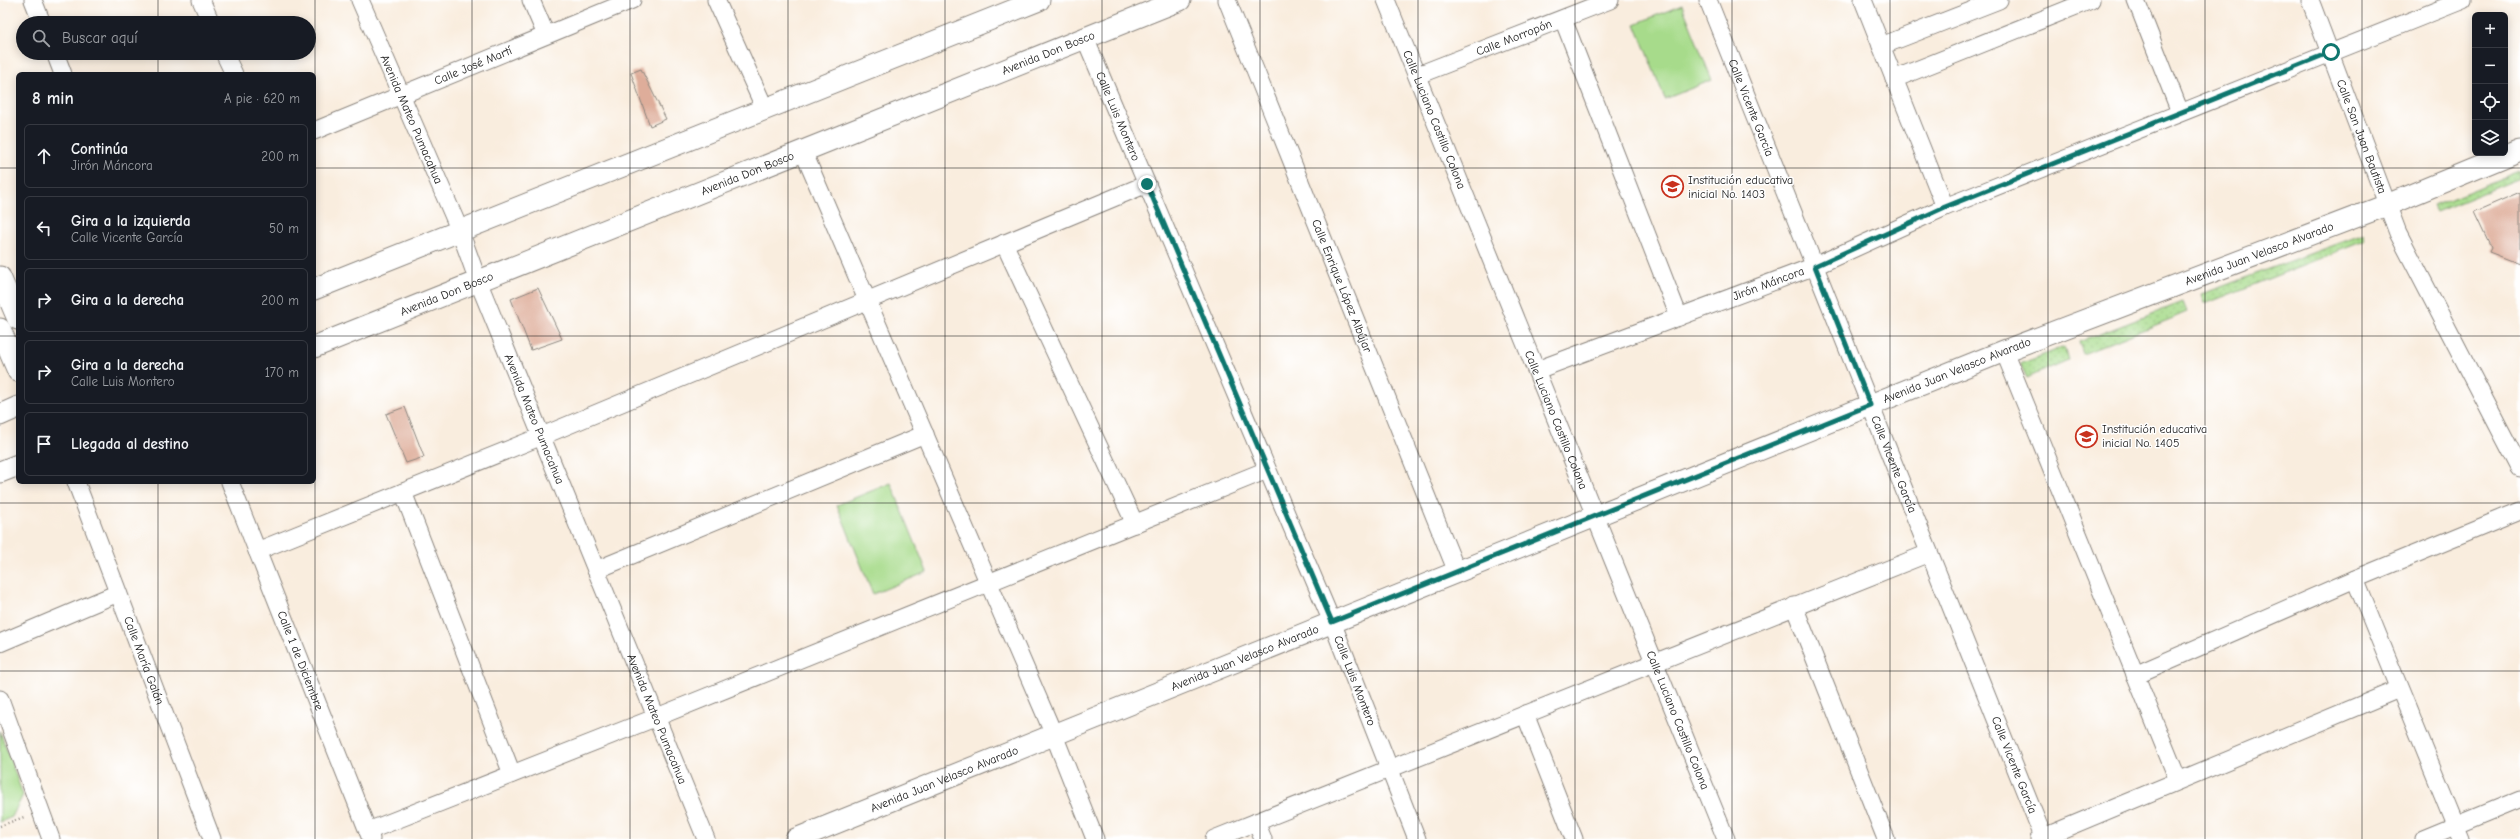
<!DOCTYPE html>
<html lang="es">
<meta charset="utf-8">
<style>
body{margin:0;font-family:"Comic Neue",sans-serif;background:#20242c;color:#f1f3f6}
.controls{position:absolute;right:12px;top:12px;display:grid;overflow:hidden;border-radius:6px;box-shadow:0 2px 10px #0003}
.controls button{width:36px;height:36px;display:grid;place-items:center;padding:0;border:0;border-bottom:1px solid #363941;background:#171b24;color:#f1f3f6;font:20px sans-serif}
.stop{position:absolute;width:12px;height:12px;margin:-9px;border:3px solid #0f766e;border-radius:50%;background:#fff}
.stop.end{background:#0f766e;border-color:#fff;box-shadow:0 1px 4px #0008}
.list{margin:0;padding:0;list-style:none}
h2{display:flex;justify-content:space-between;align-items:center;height:52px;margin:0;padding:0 16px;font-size:17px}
h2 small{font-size:13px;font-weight:400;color:#9ea1a6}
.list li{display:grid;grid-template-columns:26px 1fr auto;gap:12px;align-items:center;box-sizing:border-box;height:64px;margin:0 8px 8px;padding:0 8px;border:1px solid #363941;border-radius:6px}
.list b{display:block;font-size:15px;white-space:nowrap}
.list p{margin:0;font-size:13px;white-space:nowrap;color:#9ea1a6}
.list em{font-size:13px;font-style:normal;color:#9ea1a6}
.icon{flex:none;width:22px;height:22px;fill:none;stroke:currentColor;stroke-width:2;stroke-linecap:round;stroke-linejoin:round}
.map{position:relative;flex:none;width:2520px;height:839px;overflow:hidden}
.search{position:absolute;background:#171b24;box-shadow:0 2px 10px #0003;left:16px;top:16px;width:300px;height:44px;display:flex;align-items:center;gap:10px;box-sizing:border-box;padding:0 14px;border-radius:22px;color:#9ea1a6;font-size:15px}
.panel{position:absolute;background:#171b24;box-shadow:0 2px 10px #0003;left:16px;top:72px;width:300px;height:412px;border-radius:6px}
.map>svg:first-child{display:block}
.grass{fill:url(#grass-dots);stroke:#627c54}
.garden{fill:#a7db8b;stroke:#627c54}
.building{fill:#dead9a}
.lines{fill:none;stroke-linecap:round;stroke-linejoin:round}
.minor-casing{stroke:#8a847d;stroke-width:19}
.tertiary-casing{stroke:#8a847d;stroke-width:23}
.path{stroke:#8a847d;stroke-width:2.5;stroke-dasharray:1 3;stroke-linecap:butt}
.minor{stroke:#fff;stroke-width:17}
.tertiary{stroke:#fff;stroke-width:21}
.route{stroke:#0f766e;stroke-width:5}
.grid{fill:none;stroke:#1c1c1c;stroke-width:1;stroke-opacity:0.55}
.labels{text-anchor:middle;stroke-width:3;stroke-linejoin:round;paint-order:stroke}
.street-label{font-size:12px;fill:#1c1c1c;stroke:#fff}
.poi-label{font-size:12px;fill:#1c1c1c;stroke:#fff;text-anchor:start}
</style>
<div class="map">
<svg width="2520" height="839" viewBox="0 0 2520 839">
<defs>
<pattern id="grass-dots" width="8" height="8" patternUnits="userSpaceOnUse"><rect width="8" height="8" fill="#a7db8b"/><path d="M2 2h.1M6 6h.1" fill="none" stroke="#8fbb77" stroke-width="1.8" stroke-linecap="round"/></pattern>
</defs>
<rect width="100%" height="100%" fill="#fff"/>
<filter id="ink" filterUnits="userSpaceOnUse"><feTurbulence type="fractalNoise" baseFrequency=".025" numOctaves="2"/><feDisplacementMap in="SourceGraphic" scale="8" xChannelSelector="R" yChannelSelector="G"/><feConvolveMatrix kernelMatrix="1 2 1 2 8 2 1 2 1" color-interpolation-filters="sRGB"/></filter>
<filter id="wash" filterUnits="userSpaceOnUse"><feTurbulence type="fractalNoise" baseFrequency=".012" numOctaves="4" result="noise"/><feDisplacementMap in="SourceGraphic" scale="16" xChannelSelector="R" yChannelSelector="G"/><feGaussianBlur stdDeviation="0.9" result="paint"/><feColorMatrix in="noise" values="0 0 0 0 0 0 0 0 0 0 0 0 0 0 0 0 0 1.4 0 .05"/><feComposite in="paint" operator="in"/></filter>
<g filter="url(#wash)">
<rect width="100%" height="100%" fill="#f9edde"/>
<!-- grass -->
<g class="grass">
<path d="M2520,171V178L2436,212L2433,206Z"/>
<path d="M2363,234L2364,241L2205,304L2202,294Z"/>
<path d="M2183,302L2187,312L2083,354L2079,342Z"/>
<path d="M2064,347L2068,360L2027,378L2020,364Z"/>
</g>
<!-- garden -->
<g class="garden">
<path d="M1682,5L1712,80L1665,99L1635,24Z"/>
<path d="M891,483L927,572L873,594L837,505Z"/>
<path d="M0,731L23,795L12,817L0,822Z"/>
</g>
<g id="blocks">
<!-- building -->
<g class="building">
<path d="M641,69L666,119L650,126L631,73Z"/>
<path d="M2520,192V264L2489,252L2491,248L2474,212Z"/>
<path d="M538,288L562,339L531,350L511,299Z"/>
<path d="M405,407L424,457L406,463L386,414Z"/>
</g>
</g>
</g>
<g filter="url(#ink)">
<use href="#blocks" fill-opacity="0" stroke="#8a847d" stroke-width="1"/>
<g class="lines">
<defs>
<g id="minor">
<path d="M33,0L42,23"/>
<path d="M201,0L211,23"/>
<path id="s1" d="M360,0L460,231L478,281L706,839"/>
<path d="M531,0L546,35"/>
<path d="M716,0L765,109"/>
<path id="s2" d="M1227,0L1457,572"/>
<path id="s3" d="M1386,0L1726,839"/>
<path id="s4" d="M1708,0L2044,839"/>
<path d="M1863,0L1945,207"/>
<path d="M2136,0L2180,112"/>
<path id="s5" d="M2310,0L2398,233L2520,468"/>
<path d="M1563,19L1679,317"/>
<path id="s6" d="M1085,38L1332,622L1417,839"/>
<path d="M1881,46L1999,0"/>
<path d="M55,53L63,74"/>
<path d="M224,53L234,74"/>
<path id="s7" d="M1418,75L1610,0"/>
<path d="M1894,79L2091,0"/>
<path id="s8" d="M314,131L632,0"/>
<path d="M803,151L1054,735L1095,839"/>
<path d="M1004,243L1135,524"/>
<path d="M2004,351L2178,780"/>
<path id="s9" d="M1537,370L1815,266L1945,207L2463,0"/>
<path id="s10" d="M76,482L212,839"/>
<path id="s11" d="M230,482L371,839"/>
<path d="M403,492L512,774"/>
<path d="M257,551L542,436L1147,184"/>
<path d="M596,570L925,434"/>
<path d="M2355,579L2461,839"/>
<path d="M1794,606L1886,839"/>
<path d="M0,643L118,593"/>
<path d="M2135,675L2355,579L2520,511"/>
<path d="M0,699L51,839"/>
<path d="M1525,714L1574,839"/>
<path d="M1256,822L1263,839"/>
<path d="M368,831L657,717L1267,470"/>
<path d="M1214,839L1929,553"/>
<path d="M2039,839L2399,689"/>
<path d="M2423,839L2520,799"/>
</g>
<g id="tertiary">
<path d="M0,277L18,319"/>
<path d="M314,289L1039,0"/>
<path d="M0,329L18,371"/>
<path id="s12" d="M314,347L1180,0"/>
<path d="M0,415L18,407"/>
<path d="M0,472L18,465"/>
<path id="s13" d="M796,839L2004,351L2387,205L2520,150"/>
</g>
</defs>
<!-- minor casing -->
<use href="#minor" class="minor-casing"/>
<!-- tertiary casing -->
<use href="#tertiary" class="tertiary-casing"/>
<!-- path -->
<path class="path" d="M0,826L24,817"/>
<!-- minor -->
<use href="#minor" class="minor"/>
<!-- tertiary -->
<use href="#tertiary" class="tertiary"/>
</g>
</g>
<g class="lines" filter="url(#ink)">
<!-- route -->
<path class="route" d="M1147,184L1332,622L1870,405L1815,266L1945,207L2331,52"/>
</g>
<!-- grid -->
<path class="grid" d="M158,0V23M315,0V839M472,0V839M630,0V839M788,0V839M945,0V839M1102,0V839M1260,0V839M1418,0V839M1575,0V839M1732,0V839M1890,0V839M2048,0V839M2205,0V839M2362,0V839M158,53V74M0,168H18M314,168H2520M0,336H18M314,336H2520M158,482V839M0,503H2520M0,671H2520"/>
<!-- icons -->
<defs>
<symbol id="school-ring" viewBox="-11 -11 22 22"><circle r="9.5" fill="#fff" stroke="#c8321e" stroke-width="1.5"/><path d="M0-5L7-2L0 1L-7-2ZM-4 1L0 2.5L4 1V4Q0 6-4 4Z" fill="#c8321e"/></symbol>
</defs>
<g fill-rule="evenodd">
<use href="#school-ring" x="1660" y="174" width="25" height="25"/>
<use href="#school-ring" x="2074" y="424" width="25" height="25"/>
</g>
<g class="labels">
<!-- street labels -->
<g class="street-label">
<text dy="4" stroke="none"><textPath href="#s7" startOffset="103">Calle Morropón</textPath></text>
<text dy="4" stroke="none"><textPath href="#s12" startOffset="791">Avenida Don Bosco</textPath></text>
<text dy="4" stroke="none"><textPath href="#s8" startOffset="172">Calle José Martí</textPath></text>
<text dy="4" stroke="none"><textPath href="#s4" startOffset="116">Calle Vicente García</textPath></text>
<text dy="4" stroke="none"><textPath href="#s6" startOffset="85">Calle Luis Montero</textPath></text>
<text dy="4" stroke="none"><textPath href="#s1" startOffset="130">Avenida Mateo Pumacahua</textPath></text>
<text dy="4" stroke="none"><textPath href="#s3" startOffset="129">Calle Luciano Castillo Colona</textPath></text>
<text dy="4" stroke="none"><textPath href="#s5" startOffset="146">Calle San Juan Bautista</textPath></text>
<text dy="4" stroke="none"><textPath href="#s12" startOffset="467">Avenida Don Bosco</textPath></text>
<text dy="4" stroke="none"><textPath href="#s13" startOffset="1576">Avenida Juan Velasco Alvarado</textPath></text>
<text dy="4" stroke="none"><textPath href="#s9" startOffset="247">Jirón Máncora</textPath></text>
<text dy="4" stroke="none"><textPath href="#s2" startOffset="308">Calle Enrique López Albújar</textPath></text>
<text dy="4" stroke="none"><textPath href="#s12" startOffset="143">Avenida Don Bosco</textPath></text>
<text dy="4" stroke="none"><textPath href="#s13" startOffset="1252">Avenida Juan Velasco Alvarado</textPath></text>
<text dy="4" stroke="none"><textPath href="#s1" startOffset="454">Avenida Mateo Pumacahua</textPath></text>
<text dy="4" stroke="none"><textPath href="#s3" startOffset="453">Calle Luciano Castillo Colona</textPath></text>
<text dy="4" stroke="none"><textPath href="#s4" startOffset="500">Calle Vicente García</textPath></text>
<text dy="4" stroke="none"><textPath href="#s13" startOffset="484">Avenida Juan Velasco Alvarado</textPath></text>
<text dy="4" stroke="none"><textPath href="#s10" startOffset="191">Calle María Galán</textPath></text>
<text dy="4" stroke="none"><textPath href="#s11" startOffset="192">Calle 1 de Diciembre</textPath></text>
<text dy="4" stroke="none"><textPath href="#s6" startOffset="697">Calle Luis Montero</textPath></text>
<text dy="4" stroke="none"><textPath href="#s1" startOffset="778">Avenida Mateo Pumacahua</textPath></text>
<text dy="4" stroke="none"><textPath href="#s3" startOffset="777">Calle Luciano Castillo Colona</textPath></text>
<text dy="4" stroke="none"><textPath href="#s4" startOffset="824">Calle Vicente García</textPath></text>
<text dy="4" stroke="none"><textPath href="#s13" startOffset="160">Avenida Juan Velasco Alvarado</textPath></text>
</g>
<!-- poi labels -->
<g class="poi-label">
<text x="1688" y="184">Institución educativa<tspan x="1688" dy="14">inicial No. 1403</tspan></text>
<text x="2102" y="433">Institución educativa<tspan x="2102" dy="14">inicial No. 1405</tspan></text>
</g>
</g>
</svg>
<div class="controls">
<button>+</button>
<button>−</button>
<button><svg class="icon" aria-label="locate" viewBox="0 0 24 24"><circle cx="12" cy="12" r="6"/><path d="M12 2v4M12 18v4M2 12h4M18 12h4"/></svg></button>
<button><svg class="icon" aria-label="layers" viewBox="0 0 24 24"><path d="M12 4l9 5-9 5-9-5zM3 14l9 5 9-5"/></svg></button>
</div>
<div class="stop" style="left:2331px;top:52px"></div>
<div class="stop end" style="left:1147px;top:184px"></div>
<div class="search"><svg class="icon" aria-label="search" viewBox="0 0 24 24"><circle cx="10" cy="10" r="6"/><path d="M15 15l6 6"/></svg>Buscar aquí</div>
<section class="panel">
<h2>8 min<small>A pie · 620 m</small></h2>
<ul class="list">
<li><svg class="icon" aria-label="ahead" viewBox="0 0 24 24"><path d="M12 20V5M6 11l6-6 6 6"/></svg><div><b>Continúa</b><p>Jirón Máncora</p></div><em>200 m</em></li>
<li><svg class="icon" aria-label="left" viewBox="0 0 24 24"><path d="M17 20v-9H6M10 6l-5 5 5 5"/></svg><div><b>Gira a la izquierda</b><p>Calle Vicente García</p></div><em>50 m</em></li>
<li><svg class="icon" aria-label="right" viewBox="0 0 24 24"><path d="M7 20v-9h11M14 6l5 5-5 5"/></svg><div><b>Gira a la derecha</b></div><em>200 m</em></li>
<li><svg class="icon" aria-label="right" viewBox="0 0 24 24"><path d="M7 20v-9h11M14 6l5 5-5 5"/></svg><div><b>Gira a la derecha</b><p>Calle Luis Montero</p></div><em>170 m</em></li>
<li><svg class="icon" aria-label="arrive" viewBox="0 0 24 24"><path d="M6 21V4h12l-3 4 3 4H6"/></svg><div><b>Llegada al destino</b></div></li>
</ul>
</section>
</div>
